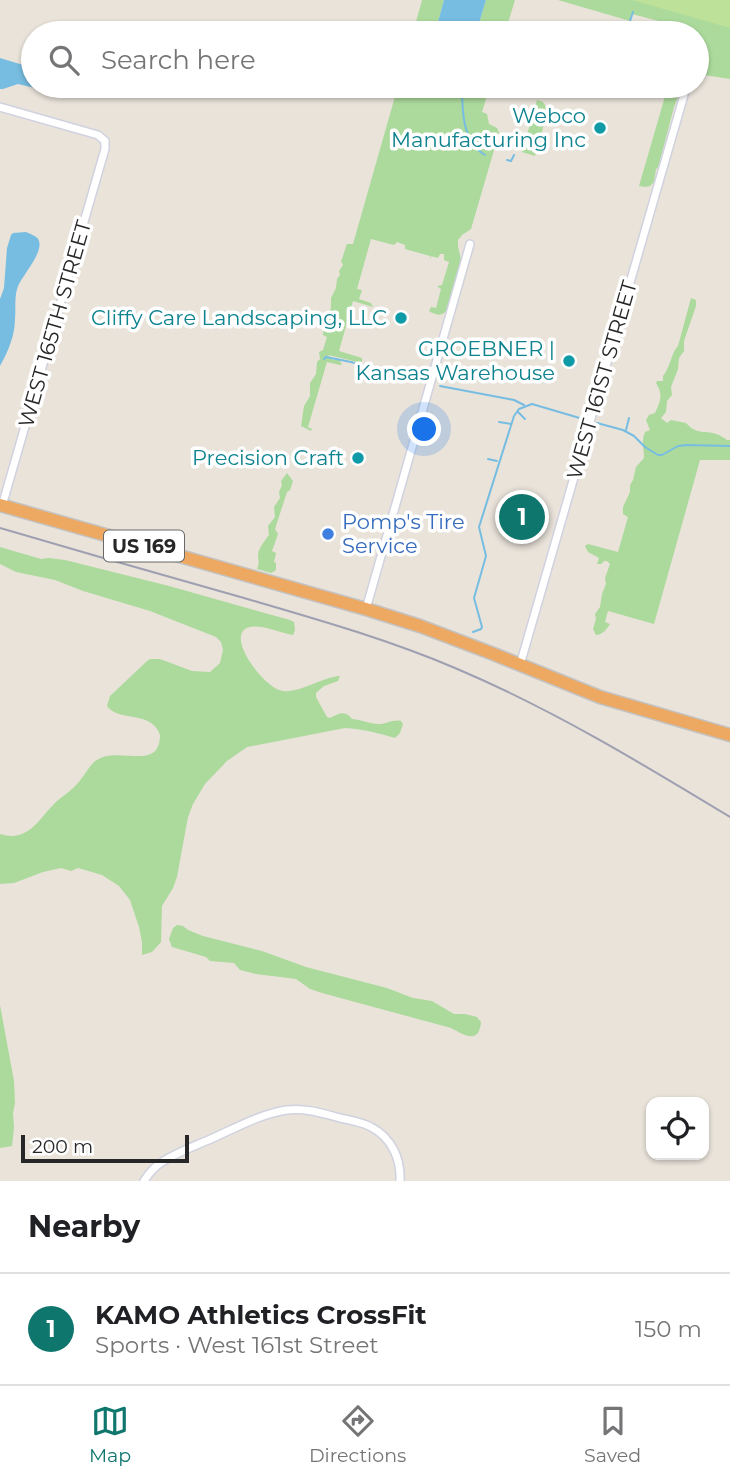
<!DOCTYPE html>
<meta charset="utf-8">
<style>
body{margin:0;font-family:Montserrat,sans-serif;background:#f6f6f6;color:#202124}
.controls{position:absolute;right:21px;bottom:21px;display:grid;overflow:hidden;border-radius:14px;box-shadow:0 2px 5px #0004}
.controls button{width:63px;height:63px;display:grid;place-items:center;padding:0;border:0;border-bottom:2px solid #e0e0e0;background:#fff;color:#202124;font:35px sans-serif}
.scale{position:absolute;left:21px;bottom:18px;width:168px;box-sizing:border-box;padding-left:7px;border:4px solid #272727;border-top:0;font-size:19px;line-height:24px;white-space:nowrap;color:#272727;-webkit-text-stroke:5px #fff;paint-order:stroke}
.you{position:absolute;left:425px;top:430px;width:24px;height:24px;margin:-18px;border:5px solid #fff;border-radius:50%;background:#1a73e8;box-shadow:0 0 0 10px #1a73e833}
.badge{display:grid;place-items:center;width:46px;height:46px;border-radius:50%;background:#0f766e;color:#fff;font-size:23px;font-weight:700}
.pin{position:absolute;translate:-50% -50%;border:4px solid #fff;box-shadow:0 2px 7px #0006}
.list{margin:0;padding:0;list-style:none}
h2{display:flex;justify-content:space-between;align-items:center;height:91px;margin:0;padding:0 28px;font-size:30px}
h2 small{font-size:23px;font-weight:400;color:#757577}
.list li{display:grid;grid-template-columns:46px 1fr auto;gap:21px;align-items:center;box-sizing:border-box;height:112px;padding:0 28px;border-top:2px solid #e0e0e0}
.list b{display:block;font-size:26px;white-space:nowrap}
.list p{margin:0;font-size:23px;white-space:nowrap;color:#757577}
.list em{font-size:23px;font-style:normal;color:#757577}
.icon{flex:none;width:38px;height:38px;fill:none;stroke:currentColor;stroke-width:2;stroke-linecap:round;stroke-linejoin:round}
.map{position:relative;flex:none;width:730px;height:1181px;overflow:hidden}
.search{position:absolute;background:#fff;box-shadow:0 2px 5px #0004;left:21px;right:21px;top:21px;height:77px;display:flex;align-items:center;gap:18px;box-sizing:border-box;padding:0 24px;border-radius:38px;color:#757577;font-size:26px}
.sheet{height:203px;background:#fff}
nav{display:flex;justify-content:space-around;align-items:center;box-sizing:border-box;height:98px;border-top:2px solid #e0e0e0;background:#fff;font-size:19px;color:#757577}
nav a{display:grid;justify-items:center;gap:4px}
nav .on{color:#0f766e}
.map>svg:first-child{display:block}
.green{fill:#acda9c}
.pitch{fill:#bde198}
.water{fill:#77bde1}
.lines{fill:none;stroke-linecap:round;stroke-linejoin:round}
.stream{stroke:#77bde1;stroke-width:2}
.street-casing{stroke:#d0d2df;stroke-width:10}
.highway-casing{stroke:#c3c3c3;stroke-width:15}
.street{stroke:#fff;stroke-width:7}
.highway{stroke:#eda861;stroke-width:12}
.rail{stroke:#9e9fb0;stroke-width:2}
.culture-dot{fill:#0f9aa8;stroke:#fff;stroke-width:2.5}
.shop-dot{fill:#3f7fe0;stroke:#fff;stroke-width:2.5}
.labels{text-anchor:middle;stroke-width:7;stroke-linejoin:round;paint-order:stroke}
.shield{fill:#fff;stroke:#686868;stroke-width:2}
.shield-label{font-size:19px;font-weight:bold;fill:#272727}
.culture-label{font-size:21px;fill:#0d838f;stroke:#fff;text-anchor:end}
.street-label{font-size:21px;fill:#272727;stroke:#fff}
.shop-label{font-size:21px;fill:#366cbe;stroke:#fff;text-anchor:start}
</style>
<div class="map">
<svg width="730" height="1181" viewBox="0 0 730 1181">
<rect width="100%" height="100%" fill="#e9e3da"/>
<!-- green -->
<g class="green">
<path d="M422,0H444L435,33H413Z"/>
<path d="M486,0H515L505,33H476Z"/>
<path d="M558,0H667L730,13V79L704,75L700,74L697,69L702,49L697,40V33H678L680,27L678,26L632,14L630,21Z"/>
<path d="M398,86H490L482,112L487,114L489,124L497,128L499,133L471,229L462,235L458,240V246L461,260L447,310C442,317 435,315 429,311L431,307L436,308L441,289L437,286L442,285L449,262L444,260V254H440L438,258L431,256L430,259V256L405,249V245L397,242L394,245L371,239L357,289L362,290L359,299L371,303L373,307L353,301L339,351L362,358V363L328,355L333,360H339L342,364L340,365L327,362L308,427L312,429L311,431L301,426L304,406L310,396V383L316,374L317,362L320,359L319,352L323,350L327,337L323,335V333L327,315L331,308V298L336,288L337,279L340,275L339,271L343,265L341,261C344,255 345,248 347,244H353Z"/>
<path d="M668,86H682L674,107L658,168L656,169L654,182L650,186L645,187L639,186Z"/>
<path d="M537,100L543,102L548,110L535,156L522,152Z"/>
<path d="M691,298L696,300V306L684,341V351L679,358L678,369L671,387L672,395L667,401L666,412L661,418L667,423L671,420L686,423C697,435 703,430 716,434C720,435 724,438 727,440H730V460H700L654,624L608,611L605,622L610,624C607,629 602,635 596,635L593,629L596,619L595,614L600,607L602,594L606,584L605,578L610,564L607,561H604L601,564H597L599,558L588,552L585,546L588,544L618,552L628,517L623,514V507L630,492V485L633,480L636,467L644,458C644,448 641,441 645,432L650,430L646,420L649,415L655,413C661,400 663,395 656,383L657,381H663V376C671,366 671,353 678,346Z"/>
<path d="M287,473L293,481L290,490L287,492L275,529L278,534L272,551L276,553L274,562L276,563V570L271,573L257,569C260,562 258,560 258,554C259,548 265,540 269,535L268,526L275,517L274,507L280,498L279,492L282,485L281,481Z"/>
<path d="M0,547L41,559L49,558L65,560L169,586L290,620L294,622L295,630L293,635C282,633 260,624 250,627C222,633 265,690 283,691C301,693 322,677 340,676L338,681L324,686L316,693V697L327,717L330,718C339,713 345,710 352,719C362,720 368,723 377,724C385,725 392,719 401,721L403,724L400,733L395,738C379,733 362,729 345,728L247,747L227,761L205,784L193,804L188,817L177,877L173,888L162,906L161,942L152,952L142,955V942L139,927L130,900L119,886L102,875L78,868L71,871L61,868L43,872L14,883L0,884V834C29,843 39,818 57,801C64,795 72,790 78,783C84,776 88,768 94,762C115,743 160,774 160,735C151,709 119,723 107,706L110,696L146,662L150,659H160L192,671L210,672L220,663L223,650L221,642L216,637L150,611L83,591L55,580L16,572L0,564Z"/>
<path d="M177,925L183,926L188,930L203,936L262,951L306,967L387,988L413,998L432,1001L454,1014H465L477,1017L481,1022C479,1045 464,1035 451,1028L322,993L310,989L296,979L256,974L240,970L234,963L210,961L206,957L172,947L169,939L173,928Z"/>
<path d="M0,1005L14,1081L15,1103L13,1113L14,1127L12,1146L0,1148Z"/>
</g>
<!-- pitch -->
<path class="pitch" d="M632,0H730V28Z"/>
<!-- water -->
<g class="water">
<path d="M444,0H486L476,33H435Z"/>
<path d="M0,58L33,68V86H49L51,89H39L18,84L3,89H0Z"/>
<path d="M26,232C30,234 38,236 39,241C43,253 23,275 18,286C14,296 16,308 15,319C15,335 8,352 0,366V299L4,288L7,248L11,235L13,233Z"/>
</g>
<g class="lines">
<!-- stream -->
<g class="stream">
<path d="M630,21L633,12"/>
<path d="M462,86C462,109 462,142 485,155"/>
<path d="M507,160L511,161L514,155"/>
<path d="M324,359L326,357L351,362L421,382"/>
<path d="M440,386L514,400L524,405"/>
<path d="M518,410V412L525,419"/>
<path d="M499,422L511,424"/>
<path d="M597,423L623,430L634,436L645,447L658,455H662L678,446L686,445L730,446"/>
<path d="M626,430L629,418"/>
<path d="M488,459L497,461"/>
<path d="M473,632L481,629L482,627L474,598L486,556L479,527L514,416L519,409L532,404L583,419"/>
</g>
<defs>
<g id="street">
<path d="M0,107L98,135L105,141V149L2,506"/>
<path d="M366,609L470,244"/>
<path d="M520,665L684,95"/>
<path d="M144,1181C149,1173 154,1167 162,1162C176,1153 192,1147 206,1141C232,1130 259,1114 287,1110C306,1108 322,1113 340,1118C350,1120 362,1122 371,1127C392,1138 401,1159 400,1181"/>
</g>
<path id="highway" d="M0,505L366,609L420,626L491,653L600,697L730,735"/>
</defs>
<!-- street casing -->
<use href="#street" class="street-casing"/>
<!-- highway casing -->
<use href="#highway" class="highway-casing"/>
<!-- street -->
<use href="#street" class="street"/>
<!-- highway -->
<use href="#highway" class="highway"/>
<!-- rail -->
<path class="rail" d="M0,528C81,552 163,575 244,598C316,619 387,639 455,668C552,709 641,763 730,817"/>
</g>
<!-- markers -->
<g class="culture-dot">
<circle cx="600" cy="128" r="7"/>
<circle cx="401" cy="318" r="7"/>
<circle cx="569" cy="361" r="7"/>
<circle cx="358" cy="458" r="7"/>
</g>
<circle class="shop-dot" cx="328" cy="534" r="7"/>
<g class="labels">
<!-- shield labels -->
<rect class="shield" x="104" y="530.5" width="80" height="31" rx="5"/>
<g class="shield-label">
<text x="144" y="553">US 169</text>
</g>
<!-- culture labels -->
<g class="culture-label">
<text x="586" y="123">Webco<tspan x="586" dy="24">Manufacturing Inc</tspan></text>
<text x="387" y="325">Cliffy Care Landscaping, LLC</text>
<text x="555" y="356">GROEBNER |<tspan x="555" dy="24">Kansas Warehouse</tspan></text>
<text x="344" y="465">Precision Craft</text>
</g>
<!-- street labels -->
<g class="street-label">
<text transform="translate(55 324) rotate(-74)" y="7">WEST 165TH STREET</text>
<text transform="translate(602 380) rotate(-74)" y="7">WEST 161ST STREET</text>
</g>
<!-- shop labels -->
<g class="shop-label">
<text x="342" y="529">Pomp's Tire<tspan x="342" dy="24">Service</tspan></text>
</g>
</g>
</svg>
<div class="controls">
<button><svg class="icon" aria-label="locate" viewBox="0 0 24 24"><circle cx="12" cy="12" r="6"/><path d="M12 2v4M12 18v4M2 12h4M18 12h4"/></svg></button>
</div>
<div class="scale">200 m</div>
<div class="you"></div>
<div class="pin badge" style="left:522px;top:517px">1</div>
<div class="search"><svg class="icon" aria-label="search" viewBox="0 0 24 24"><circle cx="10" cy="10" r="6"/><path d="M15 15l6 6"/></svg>Search here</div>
</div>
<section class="sheet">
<h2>Nearby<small></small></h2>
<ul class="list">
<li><span class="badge">1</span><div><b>KAMO Athletics CrossFit</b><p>Sports · West 161st Street</p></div><em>150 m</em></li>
</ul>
</section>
<nav>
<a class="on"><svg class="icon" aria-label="map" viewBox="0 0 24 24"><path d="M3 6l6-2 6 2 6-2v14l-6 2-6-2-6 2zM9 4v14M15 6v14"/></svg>Map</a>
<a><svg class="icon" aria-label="directions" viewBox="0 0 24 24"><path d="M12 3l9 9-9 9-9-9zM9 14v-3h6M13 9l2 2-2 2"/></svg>Directions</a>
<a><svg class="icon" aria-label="saved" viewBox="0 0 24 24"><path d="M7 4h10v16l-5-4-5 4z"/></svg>Saved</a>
</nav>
